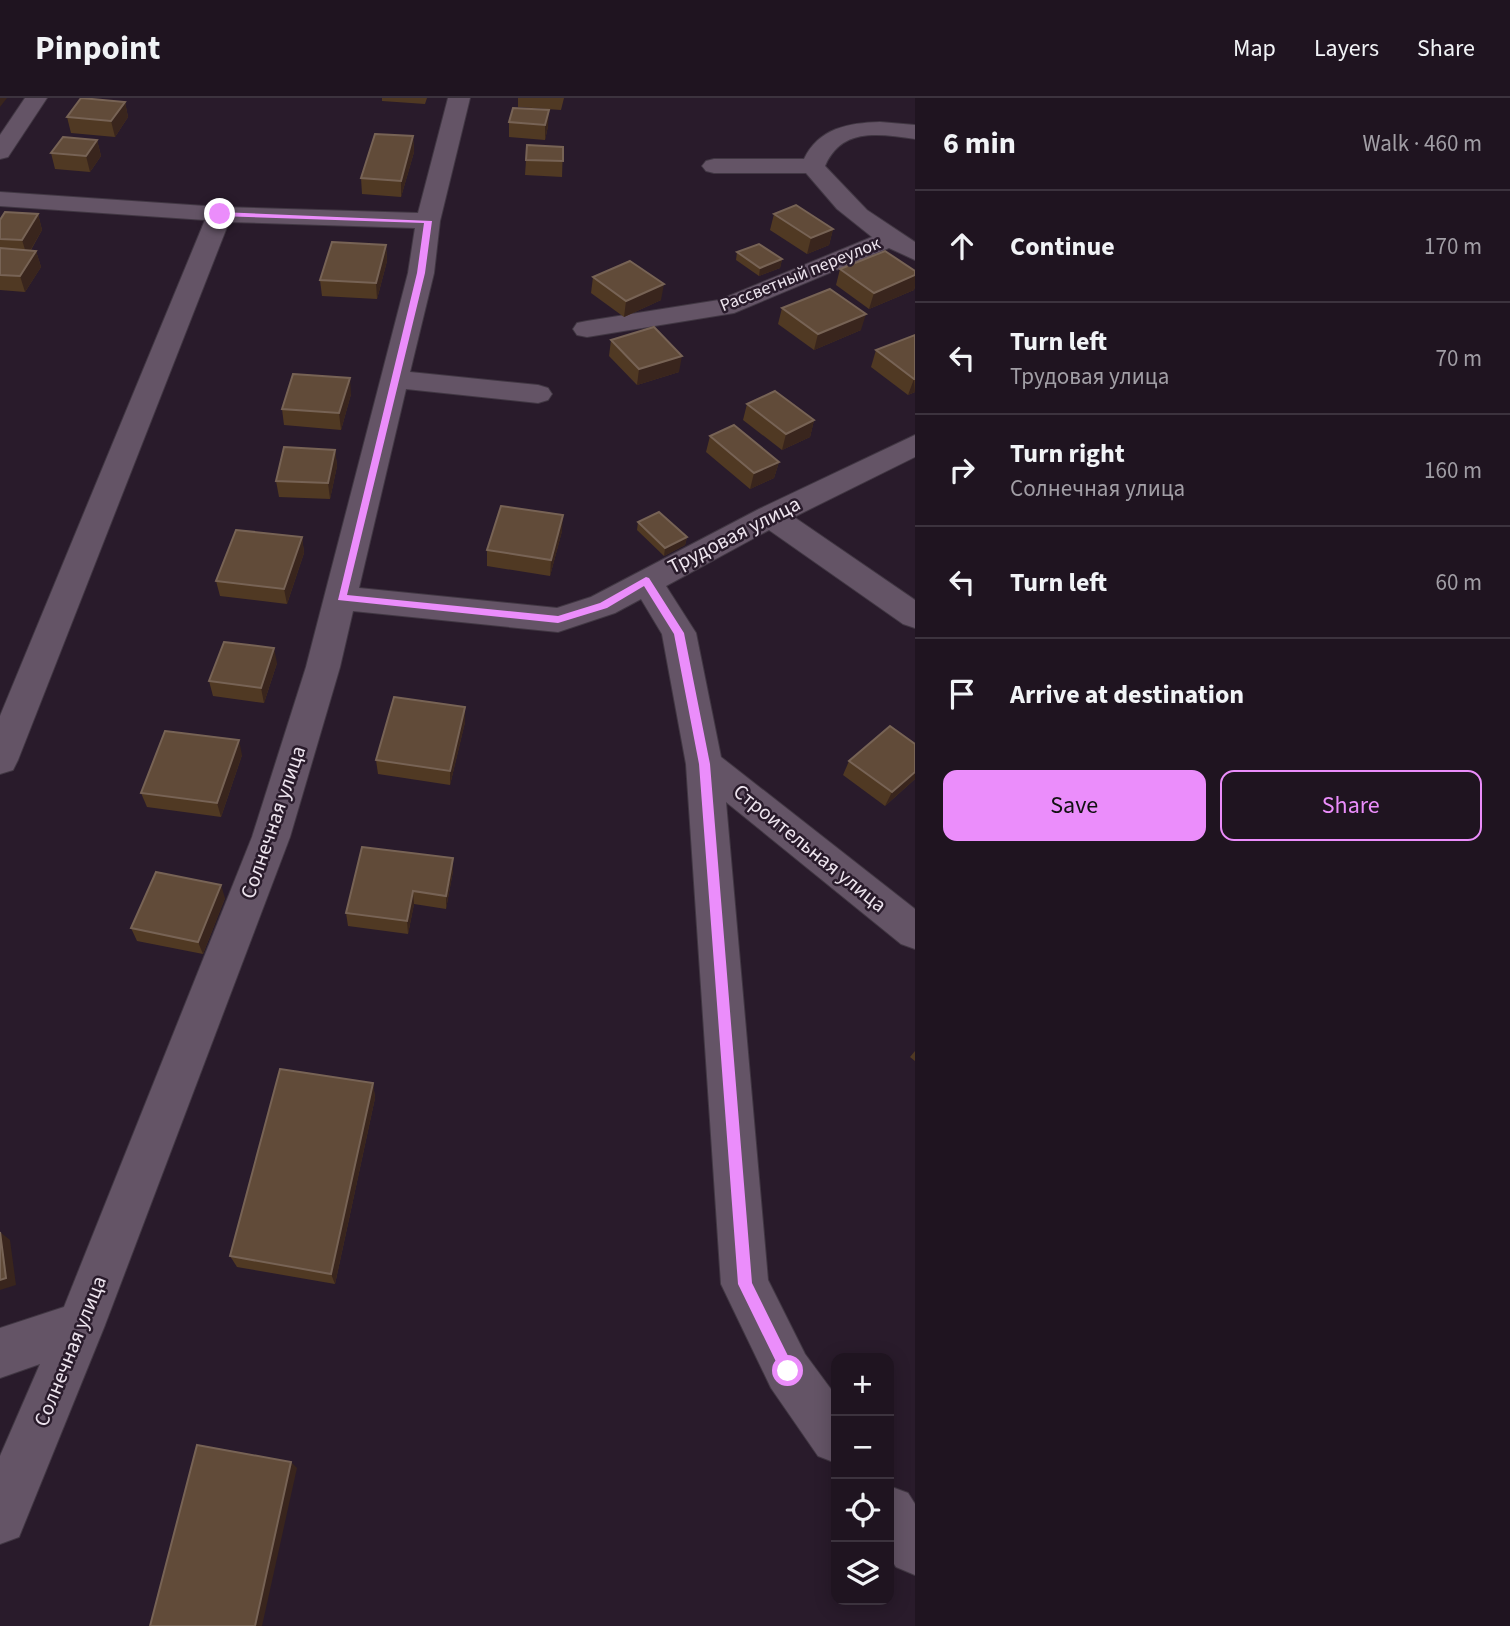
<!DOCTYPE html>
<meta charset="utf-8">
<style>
body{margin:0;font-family:"Source Sans 3",sans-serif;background:#2c212d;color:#f1f3f6}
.controls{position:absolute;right:21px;bottom:21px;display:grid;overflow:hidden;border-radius:14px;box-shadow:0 4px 18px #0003}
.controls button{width:63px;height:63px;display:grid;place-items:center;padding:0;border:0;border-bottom:2px solid #3c333e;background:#1f1420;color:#f1f3f6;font:35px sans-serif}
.stop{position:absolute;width:21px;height:21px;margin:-16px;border:5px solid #eb8dfb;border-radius:50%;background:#fff}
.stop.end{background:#eb8dfb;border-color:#fff;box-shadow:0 2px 7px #0008}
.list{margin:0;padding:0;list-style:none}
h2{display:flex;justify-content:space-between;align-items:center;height:91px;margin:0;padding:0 28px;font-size:30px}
h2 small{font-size:23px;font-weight:400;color:#a19ea5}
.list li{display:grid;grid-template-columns:46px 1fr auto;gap:21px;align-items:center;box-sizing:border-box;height:112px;padding:0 28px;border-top:2px solid #3c333e}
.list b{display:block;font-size:26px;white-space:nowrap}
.list p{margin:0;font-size:23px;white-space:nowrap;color:#a19ea5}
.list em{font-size:23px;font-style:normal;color:#a19ea5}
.actions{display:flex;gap:14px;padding:21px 28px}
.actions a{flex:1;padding:16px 0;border:2px solid #eb8dfb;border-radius:14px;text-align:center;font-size:24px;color:#eb8dfb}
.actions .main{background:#eb8dfb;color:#111}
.icon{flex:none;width:38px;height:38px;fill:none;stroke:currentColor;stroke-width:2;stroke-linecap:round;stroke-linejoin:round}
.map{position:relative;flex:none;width:915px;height:1528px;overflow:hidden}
header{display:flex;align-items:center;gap:42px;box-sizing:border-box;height:98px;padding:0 35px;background:#1f1420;border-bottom:2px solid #3c333e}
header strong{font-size:33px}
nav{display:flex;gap:38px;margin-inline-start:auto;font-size:24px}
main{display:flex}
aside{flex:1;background:#1f1420}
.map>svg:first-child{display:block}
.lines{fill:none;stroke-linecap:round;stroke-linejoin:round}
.minor-casing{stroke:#413743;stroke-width:2}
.minor{fill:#645466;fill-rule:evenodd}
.wall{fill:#503923}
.shaded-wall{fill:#39251d}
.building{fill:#614b39;stroke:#776355;stroke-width:2}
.route{fill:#eb8dfb}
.labels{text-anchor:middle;stroke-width:5;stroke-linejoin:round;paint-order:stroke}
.far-street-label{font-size:18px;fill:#ede4ee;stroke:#291b2b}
.street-label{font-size:21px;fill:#ede4ee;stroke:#291b2b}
</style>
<header>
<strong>Pinpoint</strong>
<nav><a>Map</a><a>Layers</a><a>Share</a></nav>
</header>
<main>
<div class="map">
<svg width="915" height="1528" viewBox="0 0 915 1528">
<rect width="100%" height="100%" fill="#291b2b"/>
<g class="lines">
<defs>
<g id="minor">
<path d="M25,0H47L8,59L0,61V37Z"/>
<path d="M448,0H470L440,123L434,175L410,274L538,287L548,290L552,296L548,302L538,305L406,291L359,490L557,510L591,499L759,411L915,337V359L794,419L915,502V530L903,526L769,432L666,488L696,535L721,659L915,811V851L901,846L726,704L768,1182L805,1256L836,1298V1365L818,1358L771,1290L721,1186L686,666L662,536L641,501L615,515L558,534L353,513L340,569L290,739L105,1227L19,1439L0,1446V1358L40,1266L0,1280V1230L64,1209L252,739L306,569L408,175L415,130L229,124L18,662L13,672L0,676V618L205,122L0,108V94L220,109L418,115Z"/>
<path d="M880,24L915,27V41C879,36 842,29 825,68L867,112L915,144V162L889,150L734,215L587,239L577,237L573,231L577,225L587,223L719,202L872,139L837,111L806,75H714L706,73L702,68L706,63L714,61H804C819,30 848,25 880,24Z"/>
<path d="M889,1388L908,1395L915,1406V1477L896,1469L889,1458Z"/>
</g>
</defs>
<!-- minor casing -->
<use href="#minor" class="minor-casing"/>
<!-- minor -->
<use href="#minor" class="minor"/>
</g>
<!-- wall -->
<g class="wall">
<path d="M382,0H427L425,6L382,3Z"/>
<path d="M518,0H564L561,12L518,9Z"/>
<path d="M125,4L128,19L115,39L71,35L67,19Z"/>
<path d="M513,10L548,28L545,42L509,39V24Z"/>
<path d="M413,38L414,54L401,99L362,96L361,80Z"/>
<path d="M97,42L101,58L90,74L55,71L51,55Z"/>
<path d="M527,47L563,49L562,79L525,77Z"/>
<path d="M38,116L42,132L31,152L36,153L41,169L25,194L0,192V122Z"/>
<path d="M774,116L833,131L829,147L807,156L770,132Z"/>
<path d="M386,147L387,163L377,201L322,198L320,182Z"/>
<path d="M737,154L782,161L780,170L759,178L736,162Z"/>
<path d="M840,171L915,173V188L914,192L869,211L836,187Z"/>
<path d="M593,179L661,202L624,219L591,195Z"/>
<path d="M782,210L861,232L814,252L778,226Z"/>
<path d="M915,237V294L908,297L871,269L876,252Z"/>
<path d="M611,242L679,274L637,287L609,258Z"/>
<path d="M351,296L341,332L284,327L282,311Z"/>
<path d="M747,306L814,322L810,339L782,352L743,322Z"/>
<path d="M710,338L779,364L774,380L750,391L706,354Z"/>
<path d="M335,352L337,368L330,401L279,399L276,383Z"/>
<path d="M638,424L687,439L685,447L664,458L637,432Z"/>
<path d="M562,433L550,478L487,468V452Z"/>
<path d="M302,439L304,455L287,506L220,498L216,483Z"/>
<path d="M277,565L264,605L213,598L209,583Z"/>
<path d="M465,624L450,687L378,676L376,662Z"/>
<path d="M915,646V681L885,708L843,677L849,663Z"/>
<path d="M242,657L221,719L147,709L141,695Z"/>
<path d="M453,760V773L446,811L414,806L408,836L348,828L346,815Z"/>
<path d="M225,800L203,856L137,843L131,830Z"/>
<path d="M915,953V963L910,959Z"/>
<path d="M373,985L375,1000L335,1186L237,1169L230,1158Z"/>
</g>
<!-- shaded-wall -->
<g class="shaded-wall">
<path d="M0,0H7L0,9Z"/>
<path d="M125,4L128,19L115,39L111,23Z"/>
<path d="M549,12L548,28L545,42V27Z"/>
<path d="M413,38L414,54L401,99V83Z"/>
<path d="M97,42L101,58L90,74L86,58Z"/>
<path d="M38,116L42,132L27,158L22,142Z"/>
<path d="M833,131L829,147L807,156L811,140Z"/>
<path d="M386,147L387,163L377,201L376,185Z"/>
<path d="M36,153L41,169L25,194L20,178Z"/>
<path d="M782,161L780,170L759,178L760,170Z"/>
<path d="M915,177V188L914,192L869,211L874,195Z"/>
<path d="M664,186L661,202L624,219L626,203Z"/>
<path d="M866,216L861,232L814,252L818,236Z"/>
<path d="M682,258L679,274L637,287L639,271Z"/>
<path d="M350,280L351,296L341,332L339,315Z"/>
<path d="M914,281L915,294L908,297Z"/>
<path d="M814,322L810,339L782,352L786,336Z"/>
<path d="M335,352L337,368L330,401L328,385Z"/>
<path d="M779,364L774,380L750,391L754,375Z"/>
<path d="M563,417L562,433L550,478L551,462Z"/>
<path d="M302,439L304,455L287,506L284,491Z"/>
<path d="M687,439L685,447L664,458L665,450Z"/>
<path d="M274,550L277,565L264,605L261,590Z"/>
<path d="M465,609V624L450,687V673Z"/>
<path d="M239,642L242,657L221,719L217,705Z"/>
<path d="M915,674V681L885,708L892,694Z"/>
<path d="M453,760V773L446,811V798Z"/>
<path d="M221,787L225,800L203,856L198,844Z"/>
<path d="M413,793L414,806L408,836L407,823Z"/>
<path d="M373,985L375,1000L335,1186L331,1176Z"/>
<path d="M0,1134L10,1142L16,1187L0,1192Z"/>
<path d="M291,1364L297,1370L262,1528H255Z"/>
</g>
<!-- building -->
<g class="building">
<path d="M81,0L125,4L111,23L67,19Z"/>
<path d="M513,10L549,12L545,27L509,24Z"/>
<path d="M375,36L413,38L401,83L361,80Z"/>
<path d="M63,39L97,42L86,58L51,55Z"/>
<path d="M527,47L563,49V63L526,62Z"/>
<path d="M796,107L833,131L811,140L774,116Z"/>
<path d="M5,114L38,116L22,142L0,141V122Z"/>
<path d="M332,144L386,147L376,185L320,182Z"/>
<path d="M759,146L782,161L760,170L737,154Z"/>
<path d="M0,150L36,153L20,178L0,177Z"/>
<path d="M885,153L915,173V177L874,195L840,171Z"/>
<path d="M630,163L664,186L626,203L593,179Z"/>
<path d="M830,191L866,216L818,236L782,210Z"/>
<path d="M654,229L682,258L639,271L611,242Z"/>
<path d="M915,237V281H914L876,252Z"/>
<path d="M293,276L350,280L339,315L282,311Z"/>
<path d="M775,293L814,322L786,336L747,306Z"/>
<path d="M734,327L779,364L754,375L710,338Z"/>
<path d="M284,349L335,352L328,385L276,383Z"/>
<path d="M501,408L563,417L551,462L487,452Z"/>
<path d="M659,414L687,439L665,450L638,424Z"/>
<path d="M236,432L302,439L284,491L216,483Z"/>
<path d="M224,544L274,550L261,590L209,583Z"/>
<path d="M394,599L465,609L450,673L376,662Z"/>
<path d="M890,628L915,646V674L892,694L849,663Z"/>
<path d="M165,633L239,642L217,705L141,695Z"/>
<path d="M362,749L453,760L446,798L413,793L407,823L346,815Z"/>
<path d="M156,774L221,787L198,844L131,830Z"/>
<path d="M280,971L373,985L331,1176L230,1158Z"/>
<path d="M0,1134L6,1180L0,1182Z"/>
<path d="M197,1347L291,1364L255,1528H150Z"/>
</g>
<!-- route -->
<path class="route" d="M220,114L432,123L425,175L347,497L558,518L600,505L646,479L649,480L684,535L710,666L752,1185L793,1268L795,1273L793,1278L788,1280L783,1278L738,1186L699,666L674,536L644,488L607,510L558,525L338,502L417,175L424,125L218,118Z"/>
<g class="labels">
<!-- far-street labels -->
<g class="far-street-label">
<text transform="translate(800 176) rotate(-22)" y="6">Рассветный переулок</text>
</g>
<!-- street labels -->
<g class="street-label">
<text transform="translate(734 437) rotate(-27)" y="7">Трудовая улица</text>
<text transform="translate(273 724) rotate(-71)" y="7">Солнечная улица</text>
<text transform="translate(810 750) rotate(39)" y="7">Строительная улица</text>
<text transform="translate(70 1253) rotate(-68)" y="7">Солнечная улица</text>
</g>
</g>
</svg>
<div class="controls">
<button>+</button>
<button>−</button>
<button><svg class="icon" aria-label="locate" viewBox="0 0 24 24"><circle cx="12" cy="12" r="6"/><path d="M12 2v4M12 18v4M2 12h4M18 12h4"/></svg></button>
<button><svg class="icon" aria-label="layers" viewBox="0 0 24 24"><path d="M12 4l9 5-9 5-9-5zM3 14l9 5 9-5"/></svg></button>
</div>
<div class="stop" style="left:788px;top:1273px"></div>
<div class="stop end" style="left:220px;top:116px"></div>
</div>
<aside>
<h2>6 min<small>Walk · 460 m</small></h2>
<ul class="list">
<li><svg class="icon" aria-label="ahead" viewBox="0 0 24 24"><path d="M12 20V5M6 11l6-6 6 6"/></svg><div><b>Continue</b></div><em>170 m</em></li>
<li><svg class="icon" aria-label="left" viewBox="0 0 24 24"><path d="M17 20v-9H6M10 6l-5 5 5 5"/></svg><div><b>Turn left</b><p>Трудовая улица</p></div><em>70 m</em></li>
<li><svg class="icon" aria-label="right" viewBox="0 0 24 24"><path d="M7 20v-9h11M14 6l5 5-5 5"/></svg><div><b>Turn right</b><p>Солнечная улица</p></div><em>160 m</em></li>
<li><svg class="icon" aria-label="left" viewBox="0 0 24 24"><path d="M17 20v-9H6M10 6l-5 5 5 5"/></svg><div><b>Turn left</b></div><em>60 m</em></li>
<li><svg class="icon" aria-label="arrive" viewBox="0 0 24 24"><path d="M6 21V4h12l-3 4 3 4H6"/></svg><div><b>Arrive at destination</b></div></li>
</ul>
<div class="actions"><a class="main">Save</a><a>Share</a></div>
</aside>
</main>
